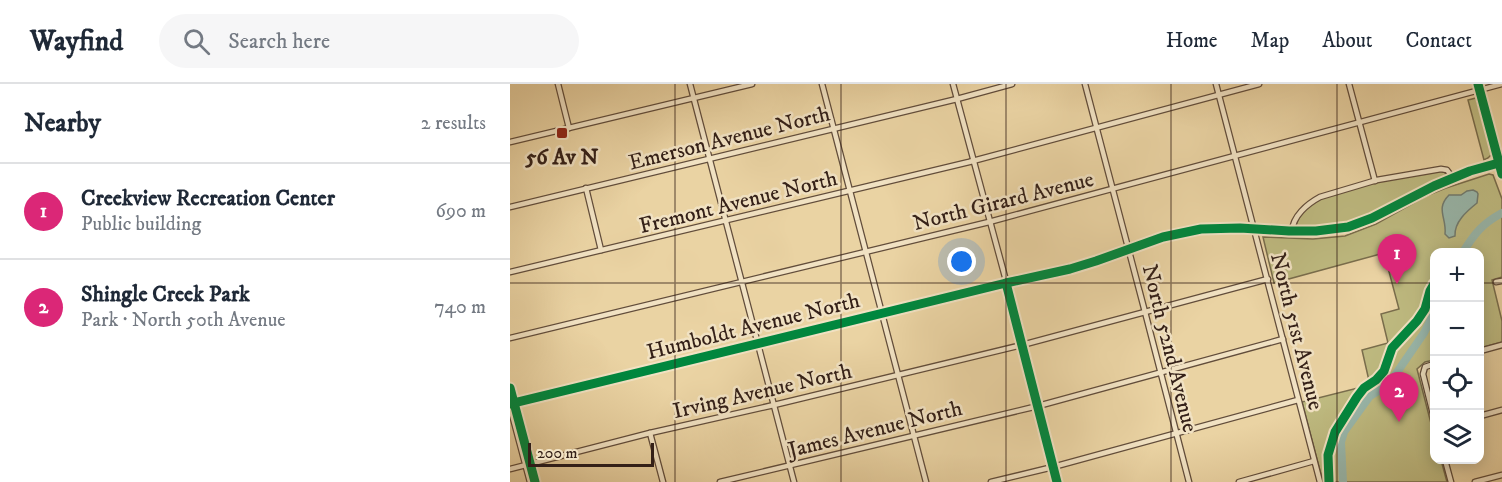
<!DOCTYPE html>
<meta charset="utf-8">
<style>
body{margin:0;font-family:"IM FELL DW Pica",serif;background:#f6f6f7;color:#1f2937}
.controls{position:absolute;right:18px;bottom:18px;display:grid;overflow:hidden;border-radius:12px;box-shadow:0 3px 15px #0003}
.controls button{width:54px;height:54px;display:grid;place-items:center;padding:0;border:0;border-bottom:2px solid #e0e1e3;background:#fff;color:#1f2937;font:30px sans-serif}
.scale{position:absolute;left:18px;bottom:15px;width:126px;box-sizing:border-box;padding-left:6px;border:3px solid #342018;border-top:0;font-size:16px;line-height:21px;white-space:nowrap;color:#342018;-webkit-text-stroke:4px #f1e2c3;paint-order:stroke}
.you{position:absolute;left:452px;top:178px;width:21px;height:21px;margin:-15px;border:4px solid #fff;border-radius:50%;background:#1a73e8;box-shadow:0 0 0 9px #1a73e833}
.badge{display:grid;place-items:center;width:39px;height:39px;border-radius:50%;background:#db2777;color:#fff;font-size:20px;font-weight:700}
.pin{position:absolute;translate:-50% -50px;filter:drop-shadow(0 2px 3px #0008)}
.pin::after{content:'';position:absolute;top:32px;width:21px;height:18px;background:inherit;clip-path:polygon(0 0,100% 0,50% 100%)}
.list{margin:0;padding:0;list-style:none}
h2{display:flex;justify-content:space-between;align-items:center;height:78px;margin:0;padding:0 24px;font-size:26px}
h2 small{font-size:20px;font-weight:400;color:#747a83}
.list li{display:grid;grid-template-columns:39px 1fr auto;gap:18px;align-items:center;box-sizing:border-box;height:96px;padding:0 24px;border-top:2px solid #e0e1e3}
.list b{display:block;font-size:22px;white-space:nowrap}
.list p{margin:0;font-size:20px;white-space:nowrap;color:#747a83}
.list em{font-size:20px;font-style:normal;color:#747a83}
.icon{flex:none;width:33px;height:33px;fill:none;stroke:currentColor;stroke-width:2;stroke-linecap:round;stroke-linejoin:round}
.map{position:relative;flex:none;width:992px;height:398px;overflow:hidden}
header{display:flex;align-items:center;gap:36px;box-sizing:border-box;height:84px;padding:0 30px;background:#fff;border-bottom:2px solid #e0e1e3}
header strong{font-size:28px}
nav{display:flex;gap:33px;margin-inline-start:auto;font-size:21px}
.search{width:420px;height:54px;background:#f6f6f7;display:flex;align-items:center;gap:15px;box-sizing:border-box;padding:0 21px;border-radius:33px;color:#747a83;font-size:22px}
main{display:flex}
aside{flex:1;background:#fff}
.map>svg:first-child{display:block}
.green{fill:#beba80;stroke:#796d4c;stroke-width:1.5}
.water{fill:#98b7ab;stroke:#707b70;stroke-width:1.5}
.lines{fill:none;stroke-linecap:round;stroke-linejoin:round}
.river{stroke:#98b7ab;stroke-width:8}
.minor-casing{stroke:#624d3b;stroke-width:7}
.minor{stroke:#f1e2c3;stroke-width:4.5}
.cycleway-casing{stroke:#f1e2c3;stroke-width:13}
.cycleway{stroke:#00873e;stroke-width:9}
.grid{fill:none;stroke:#342018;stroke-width:1.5;stroke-opacity:0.55}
.poi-dot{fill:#8f2418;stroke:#f1e2c3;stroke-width:2}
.labels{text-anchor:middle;stroke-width:5;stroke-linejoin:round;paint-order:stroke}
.street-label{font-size:22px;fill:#342018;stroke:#f1e2c3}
.poi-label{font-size:22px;font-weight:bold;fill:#342018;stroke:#f1e2c3}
</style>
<header>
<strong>Wayfind</strong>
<div class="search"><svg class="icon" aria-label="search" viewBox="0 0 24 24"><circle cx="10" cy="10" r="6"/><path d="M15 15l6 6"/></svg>Search here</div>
<nav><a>Home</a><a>Map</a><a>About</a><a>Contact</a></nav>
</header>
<main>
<aside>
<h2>Nearby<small>2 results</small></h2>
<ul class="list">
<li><span class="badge">1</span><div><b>Creekview Recreation Center</b><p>Public building</p></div><em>690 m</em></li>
<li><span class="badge">2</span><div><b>Shingle Creek Park</b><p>Park · North 50th Avenue</p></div><em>740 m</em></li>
</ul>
</aside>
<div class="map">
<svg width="992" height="398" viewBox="0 0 992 398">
<rect width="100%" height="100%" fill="#ead3a3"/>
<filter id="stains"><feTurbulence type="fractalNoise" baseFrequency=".00333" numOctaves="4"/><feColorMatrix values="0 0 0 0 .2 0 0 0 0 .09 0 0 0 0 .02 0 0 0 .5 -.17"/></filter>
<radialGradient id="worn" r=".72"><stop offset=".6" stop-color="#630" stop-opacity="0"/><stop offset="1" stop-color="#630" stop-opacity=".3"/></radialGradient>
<!-- green -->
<g class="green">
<path d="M966,14L982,70L978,74L974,76L958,16Z"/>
<path d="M929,87L934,88L938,92L902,110L860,134L840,141L807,146L787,145L786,141C788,136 791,129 795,125C816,104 899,92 929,87Z"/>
<path d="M979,90L983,91L992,115V193L982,196L992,237V258L970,264V168H924V276L915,278L907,285L924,351V376H931L937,398H813L792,318L860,301L852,266L878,259L871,230L889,225L874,169L764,199L753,153L803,155L835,152L866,140L916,112L936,104Z"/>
</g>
<!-- water -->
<path class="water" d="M963,106L967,108L968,110L967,119C957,127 944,138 945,152L939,154L935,150C937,134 925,125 939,111H951L957,107Z"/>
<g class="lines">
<!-- river -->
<g class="river">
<path d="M953,168C965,149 972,140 992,129"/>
<path d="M833,398L831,358L834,348L860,312L879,300L914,249L924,229"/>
</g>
<defs>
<g id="minor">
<path d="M48,0L59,44"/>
<path d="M180,0L284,398"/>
<path d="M312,0L416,398"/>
<path d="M443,0L505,230L547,398"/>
<path d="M575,0L635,228L679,398"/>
<path d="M706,0L810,398"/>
<path d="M839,0L865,97"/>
<path d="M968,0L992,90"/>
<path d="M0,58L242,0"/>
<path d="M76,104L91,166"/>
<path d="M0,123L447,15L502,0"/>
<path d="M782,147C783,132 797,120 810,113L867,96L931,85L937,86L943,94"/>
<path d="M0,188L459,78L749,0"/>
<path d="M986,198L992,197"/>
<path d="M0,254L479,138L992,0"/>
<path d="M970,267L992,261"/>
<path d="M924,280L915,283L913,290L924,334"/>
<path d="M0,320L496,199L560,185L586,177L653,153L691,145L730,144L779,147H806L838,143L862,134L924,102L960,87L992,78"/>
<path d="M0,323L20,398"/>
<path d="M970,332L992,326"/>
<path d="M140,349L153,398"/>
<path d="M935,376L941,398"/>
<path d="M0,385L140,349L264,321L512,261L758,195"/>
<path d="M210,398L528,322L773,255"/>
<path d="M481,398L543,383L788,316"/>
<path d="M729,398L804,377"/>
<path d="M965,398L992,391"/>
</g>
</defs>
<!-- minor casing -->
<use href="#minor" class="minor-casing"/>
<!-- minor -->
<use href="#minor" class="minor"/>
<defs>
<g id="cycleway">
<path d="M968,0L992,90"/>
<path d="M496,199L547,398"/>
<path d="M0,304L25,398"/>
<path d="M0,320L496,199L560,185L586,177L653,153L691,145L730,144L779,147H806L838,143L862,134L924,102L960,87L992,78"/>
<path d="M819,398L818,371L825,348L847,313L854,304L866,296L874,287L882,264L907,237L915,225L920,207L924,200"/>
</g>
</defs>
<!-- cycleway casing -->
<use href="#cycleway" class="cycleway-casing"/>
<!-- cycleway -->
<use href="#cycleway" class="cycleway"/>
</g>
<!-- grid -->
<path class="grid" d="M165,0V398M331,0V398M496,0V398M661,0V398M827,0V398M0,199H924M970,199H992"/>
<!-- markers -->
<rect class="poi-dot" x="46" y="43" width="12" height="12" rx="3"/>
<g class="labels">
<!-- street labels -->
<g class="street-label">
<text transform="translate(219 53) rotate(-14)" y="8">Emerson Avenue North</text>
<text transform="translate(493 116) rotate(-14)" y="8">North Girard Avenue</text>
<text transform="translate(228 117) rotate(-14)" y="8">Fremont Avenue North</text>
<text transform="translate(243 241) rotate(-14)" y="8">Humboldt Avenue North</text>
<text transform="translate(788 247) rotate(76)" y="8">North 51st Avenue</text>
<text transform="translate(661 264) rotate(76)" y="8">North 52nd Avenue</text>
<text transform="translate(252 306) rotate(-13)" y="8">Irving Avenue North</text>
<text transform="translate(365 344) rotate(-14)" y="8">James Avenue North</text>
</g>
<!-- poi labels -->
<g class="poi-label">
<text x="52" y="80">56 Av N</text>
</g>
</g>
<rect width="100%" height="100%" filter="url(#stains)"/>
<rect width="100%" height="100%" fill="url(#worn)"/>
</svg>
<div class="controls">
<button>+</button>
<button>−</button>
<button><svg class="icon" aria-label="locate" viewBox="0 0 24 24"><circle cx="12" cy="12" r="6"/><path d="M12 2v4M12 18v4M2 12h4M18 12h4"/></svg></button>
<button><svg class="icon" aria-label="layers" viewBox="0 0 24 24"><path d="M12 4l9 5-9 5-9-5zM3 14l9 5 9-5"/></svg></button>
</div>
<div class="scale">200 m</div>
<div class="you"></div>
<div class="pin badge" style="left:887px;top:200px">1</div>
<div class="pin badge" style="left:889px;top:338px">2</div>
</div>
</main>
